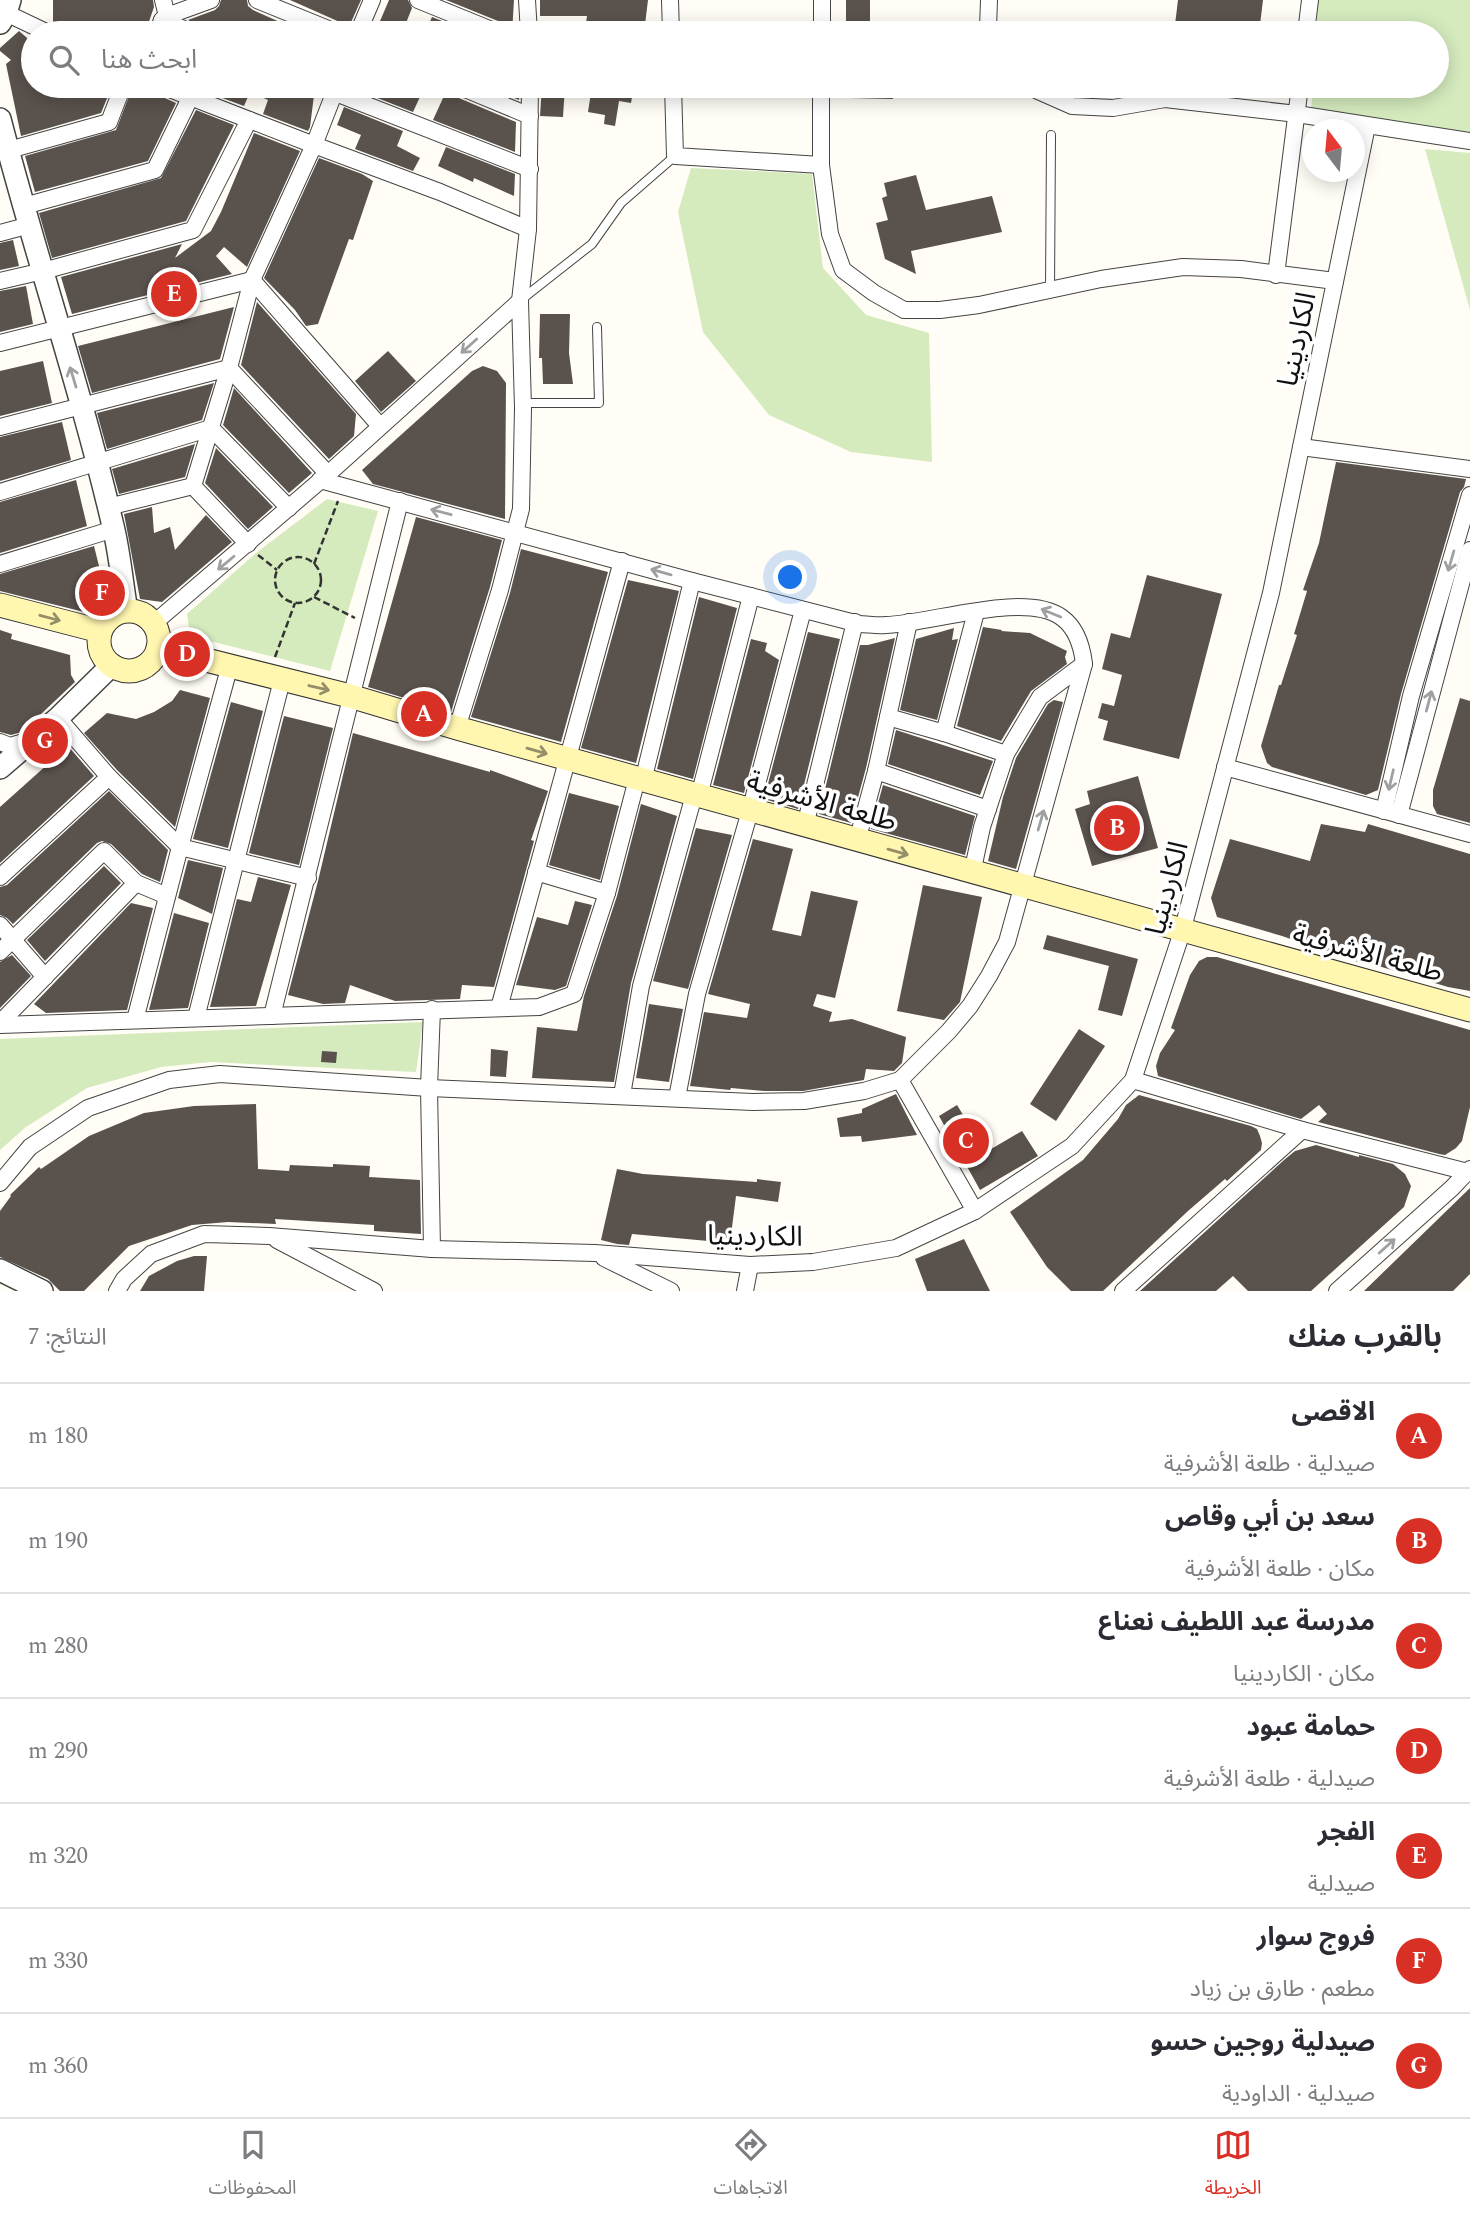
<!DOCTYPE html>
<html lang="ar">
<meta charset="utf-8">
<style>
body{margin:0;font-family:Spectral,"Noto Sans Arabic",serif;background:#f2f2f3;color:#2b2b33;direction:rtl}
.compass{position:absolute;left:1302px;top:119px;width:63px;height:63px;border-radius:50%;background:#fff;box-shadow:0 4px 18px #0003;rotate:344deg}
.you{position:absolute;left:791px;top:578px;width:24px;height:24px;margin:-18px;border:5px solid #fff;border-radius:50%;background:#1a73e8;box-shadow:0 0 0 10px #1a73e833}
.badge{display:grid;place-items:center;width:46px;height:46px;border-radius:50%;background:#d93025;color:#fff;font-size:23px;font-weight:700}
.pin{position:absolute;translate:-50% -50%;border:4px solid #fff;box-shadow:0 2px 7px #0006}
.list{margin:0;padding:0;list-style:none}
h2{display:flex;justify-content:space-between;align-items:center;height:91px;margin:0;padding:0 28px;font-size:30px}
h2 small{font-size:23px;font-weight:400;color:#7c7c81}
.list li{display:grid;grid-template-columns:46px 1fr auto;gap:21px;align-items:center;box-sizing:border-box;height:105px;padding:0 28px;border-top:2px solid #e1e1e2}
.list b{display:block;font-size:26px;white-space:nowrap}
.list p{margin:0;font-size:23px;white-space:nowrap;color:#7c7c81}
.list em{font-size:23px;font-style:normal;color:#7c7c81}
.icon{flex:none;width:38px;height:38px;fill:none;stroke:currentColor;stroke-width:2;stroke-linecap:round;stroke-linejoin:round}
.map{position:relative;flex:none;width:1470px;height:1291px;overflow:hidden;direction:ltr}
.search{position:absolute;background:#fff;box-shadow:0 4px 18px #0003;left:21px;right:21px;top:21px;height:77px;display:flex;align-items:center;gap:18px;box-sizing:border-box;padding:0 24px;border-radius:38px;color:#7c7c81;font-size:26px}
.sheet{height:826px;background:#fff}
nav{display:flex;justify-content:space-around;align-items:center;box-sizing:border-box;height:98px;border-top:2px solid #e1e1e2;background:#fff;font-size:19px;color:#7c7c81}
nav a{display:grid;justify-items:center;gap:4px}
nav .on{color:#d93025}
.map>svg:first-child{display:block}
.green{fill:#d5ebbd}
.building{fill:#5a524d}
.lines{fill:none;stroke-linecap:round;stroke-linejoin:round}
.service-casing{stroke:#444;stroke-width:10}
.minor-casing{stroke:#444;stroke-width:18}
.tertiary-casing{stroke:#444;stroke-width:24}
.secondary-casing{stroke:#333;stroke-width:25}
.path{stroke:#333;stroke-width:2.5;stroke-dasharray:7 3.5;stroke-linecap:butt}
.service{stroke:#fff;stroke-width:8}
.minor{stroke:#fff;stroke-width:16}
.tertiary{stroke:#fff;stroke-width:21}
.secondary{stroke:#fff6b0;stroke-width:23}
.oneway{stroke:#a0a0a0}
.oneway2{stroke:#948f68}
.labels{text-anchor:middle;stroke-width:7;stroke-linejoin:round;paint-order:stroke}
.street-label{font-size:28px;fill:#111;stroke:#fff}
</style>
<div class="map">
<svg width="1470" height="1291" viewBox="0 0 1470 1291">
<rect width="100%" height="100%" fill="#fffdf5"/>
<!-- green -->
<g class="green">
<path d="M1318,0H1470V134L1311,111L1313,86H1437V33H1316Z"/>
<path d="M1425,149L1470,153V310Z"/>
<path d="M691,168L812,174L823,268L866,315L929,333L932,462L851,452L769,415L703,332L678,212Z"/>
<path d="M327,499L378,511L330,671L190,636L187,614L256,553Z"/>
<path d="M423,1022L416,1072L210,1062L161,1067L87,1088L26,1127L0,1150V1039Z"/>
</g>
<!-- building -->
<g class="building">
<path d="M53,0H153L154,7L145,33H79L53,23Z"/>
<path d="M221,0H247L248,6L253,10L302,32L303,30L311,33H211L188,20L215,10L219,6Z"/>
<path d="M290,0H361L348,29L342,23Z"/>
<path d="M389,0H408L412,8L402,33H375Z"/>
<path d="M446,0H514L512,33H509L508,27L503,23Z"/>
<path d="M540,0H648L644,33H610L585,30L587,16H540Z"/>
<rect x="846" y="0" width="24" height="31"/>
<path d="M1178,0H1263L1259,33H1174Z"/>
<path d="M432,17L472,33H425Z"/>
<path d="M19,31L33,43V86H112L101,113L21,136L6,64L11,60L0,51V48Z"/>
<path d="M133,86H152L153,92L158,95L176,103L148,161L35,192L25,156L116,130Z"/>
<path d="M190,86H296L309,91L314,95L310,127L308,131L263,114L268,100L250,92L244,106Z"/>
<path d="M353,86H425L413,112L352,88Z"/>
<path d="M485,86H520L519,100Z"/>
<path d="M542,86H565L563,117L540,116Z"/>
<path d="M592,86H634L631,103L619,101L615,126L604,124L605,115L588,112Z"/>
<path d="M849,86H893V99L849,98Z"/>
<path d="M1215,86H1252L1251,98L1215,93Z"/>
<path d="M448,87L454,96L516,122L515,152L433,120Z"/>
<path d="M344,107L403,131L397,146L420,158L413,171L355,149L361,135L337,125Z"/>
<path d="M196,110L234,125L186,221L52,258L39,213L161,178Z"/>
<path d="M254,133L300,151L247,267L224,247L216,256L232,274L72,314L61,277L182,244L175,258L211,231L221,212Z"/>
<path d="M446,147L515,174L514,196L474,178L473,182L438,166Z"/>
<path d="M319,158L362,174L373,181L353,240L349,239L318,324L306,326L295,310L264,278Z"/>
<path d="M916,175L926,210L992,196L1002,232L911,251L916,274L885,259L876,223L888,220L882,198L887,196L884,183Z"/>
<path d="M13,240L19,266L0,270V243Z"/>
<path d="M26,286L33,324L0,332V291Z"/>
<path d="M257,302L356,414L354,436L329,459L241,365Z"/>
<path d="M234,307L220,359L92,393L78,346Z"/>
<path d="M540,314H570L569,353L573,384H543L542,358H539Z"/>
<path d="M388,351L416,381L381,412L355,381Z"/>
<path d="M43,361L52,403L0,416V371Z"/>
<path d="M483,366L497,371L506,383L505,519L373,484L362,470L472,371Z"/>
<path d="M214,383L202,420L107,449L97,413Z"/>
<path d="M234,388L312,473L289,493L223,425Z"/>
<path d="M62,422L71,460L0,481V437Z"/>
<path d="M195,444L185,477L119,494L112,469Z"/>
<path d="M216,448L273,507L248,529L205,483Z"/>
<path d="M1336,462L1466,479L1464,487L1460,492L1401,694L1378,790L1366,795L1272,767L1267,763L1261,746L1279,685H1281L1297,635L1294,634L1307,591L1303,590L1319,543Z"/>
<path d="M76,480L87,526L0,553V502Z"/>
<path d="M152,507L154,533L170,527L175,550L206,515L232,542L162,602L140,599L124,514Z"/>
<path d="M416,517L502,540L490,587L451,712L368,687Z"/>
<path d="M94,546L107,598L94,604L88,613L0,591V574Z"/>
<path d="M521,549L608,572L561,742L471,717L510,593Z"/>
<path d="M1147,575L1222,594L1179,759L1103,740L1108,721L1098,718L1102,703L1114,706L1122,675L1102,669L1111,633L1130,638Z"/>
<path d="M628,580L679,591L636,763L581,748Z"/>
<path d="M699,597L737,608L693,779L657,769Z"/>
<path d="M983,627L1002,630L1001,631L1030,633L1067,651L1065,657L1067,664L1031,691L1001,741L957,726Z"/>
<path d="M954,628L952,640L958,639L937,720L900,710L916,639Z"/>
<path d="M0,630L12,634L11,639L70,655L71,675L75,682L22,732L11,735L0,732Z"/>
<path d="M808,632L840,639L798,809L764,799Z"/>
<path d="M895,638L866,768L851,823L819,814L860,645H868Z"/>
<path d="M751,639L767,643L765,651L779,660L744,793L713,785Z"/>
<path d="M180,690L210,698L175,827L117,770L84,733L107,713L136,719L154,712L172,701Z"/>
<path d="M1460,698L1470,701V823L1437,814L1433,806V790Z"/>
<path d="M1054,700L1063,702L1016,869L988,861L1003,797L1016,758L1048,704Z"/>
<path d="M231,702L263,711L228,848L193,839Z"/>
<path d="M284,716L333,728L299,865L249,853Z"/>
<path d="M896,730L993,761L980,795L888,764Z"/>
<path d="M353,733L490,772V770L548,791L531,840L534,841L494,987L462,985L460,999L395,1001L350,985L345,1003L323,1004L288,995L318,881Z"/>
<path d="M68,746L94,776L0,863V807Z"/>
<path d="M1138,776L1158,848L1092,866L1075,809L1090,804L1087,791Z"/>
<path d="M883,785L975,816L965,855L871,829Z"/>
<path d="M109,791L168,850L160,882L142,874L111,844L102,841L97,843L13,924L7,918L0,915V887L7,885Z"/>
<path d="M569,793L619,806L600,880L549,865Z"/>
<path d="M641,804L677,816L631,983L614,1082L532,1078L537,1027L577,1031L584,996L617,896Z"/>
<path d="M1321,824L1365,832L1368,824L1470,854V991L1448,987L1362,961L1361,963L1282,936L1217,917L1211,898L1230,839L1310,861Z"/>
<path d="M696,828L732,835L688,989L653,981Z"/>
<path d="M753,839L793,849L772,930L801,936L811,891L858,901L835,998L817,994L813,1006L832,1012L829,1022L852,1019L906,1037L902,1063L894,1071L866,1069L864,1080L803,1091H765L731,1088L730,1090L690,1086L704,1012L747,1018L750,1004L708,994Z"/>
<path d="M188,860L223,868L212,914L178,898Z"/>
<path d="M104,866L121,883L45,961L27,940Z"/>
<path d="M258,877L291,885L256,1006L210,1007L237,899L251,902Z"/>
<path d="M923,885L982,897L960,1002L944,1020L897,1011Z"/>
<path d="M575,901L592,905L566,986L555,990L516,985L537,917L568,925Z"/>
<path d="M131,903L153,908L127,1010L46,1013L34,1004Z"/>
<path d="M174,913L209,923L188,1008L149,1010Z"/>
<path d="M1047,935L1138,959L1122,1016L1098,1010L1109,966L1043,949Z"/>
<path d="M12,955L31,976L0,1008V962Z"/>
<path d="M1207,957H1217L1470,1030V1107L1462,1141L1456,1148L1445,1155L1439,1154L1318,1122L1327,1114L1319,1105L1301,1119L1158,1076L1156,1066L1160,1053L1175,1030L1171,1028L1190,975L1199,961Z"/>
<path d="M649,1004L683,1009L669,1082L636,1078Z"/>
<path d="M1079,1029L1105,1046L1056,1121L1030,1104Z"/>
<path d="M491,1049L508,1051L506,1077L490,1076Z"/>
<path d="M322,1051L337,1052L336,1063L321,1062Z"/>
<path d="M896,1094L917,1135L862,1142L861,1136L840,1137L837,1118L862,1113V1109Z"/>
<path d="M1139,1095L1251,1126L1257,1129L1260,1136L1262,1143L1261,1150L1227,1181L1225,1179L1188,1211L1103,1291H1071L1047,1267L1010,1212L1083,1160L1118,1119L1126,1105Z"/>
<path d="M256,1104L258,1169L289,1171L290,1165L333,1167V1164L370,1166L369,1177L420,1180L421,1234L374,1231V1225L275,1219L276,1224L228,1222L192,1225L129,1246L84,1291H60L48,1279L0,1257V1211L11,1196L10,1195L39,1167L41,1169L89,1136L144,1113L194,1106Z"/>
<path d="M957,1105L986,1152L1022,1131L1038,1156L980,1190L939,1116Z"/>
<path d="M1316,1145L1359,1157V1155L1393,1164L1405,1174L1411,1186L1404,1207L1311,1291H1248L1233,1276L1216,1291H1140L1284,1160L1295,1151Z"/>
<path d="M617,1169L643,1174L757,1182V1179L781,1182L778,1202L736,1196L730,1243L632,1234L629,1245L617,1244L601,1240Z"/>
<path d="M1470,1188V1274L1453,1291H1364Z"/>
<path d="M964,1239L990,1291H927L915,1259Z"/>
<path d="M194,1256H207L204,1291H140L149,1276L177,1261Z"/>
</g>
<g class="lines">
<defs>
<g id="service">
<path d="M1050,290L1051,135"/>
<path d="M522,299L592,244L621,203L675,156"/>
<path d="M523,403H599L597,327"/>
</g>
<g id="minor">
<path d="M257,0L338,33"/>
<path d="M418,0L499,33"/>
<path d="M527,0L529,33"/>
<path d="M670,0L671,33"/>
<path d="M989,0L988,29L991,33"/>
<path d="M6,13L48,33"/>
<path d="M167,16L211,0"/>
<path d="M162,20L193,33"/>
<path d="M157,33L162,20L167,16L163,0"/>
<path d="M358,33L372,0"/>
<path d="M822,33V0"/>
<path d="M1306,33L1310,0"/>
<path d="M162,86L314,145L440,192L528,229"/>
<path d="M318,86L530,169"/>
<path d="M458,86L530,116"/>
<path d="M673,86L675,156L821,165"/>
<path d="M821,86V165L830,234L843,270L874,293L904,310H940L979,305L1101,279L1183,267L1241,269L1335,281"/>
<path d="M1032,86L1038,91L1072,106L1113,108L1165,99L1297,114L1470,141"/>
<path d="M9,150L109,122L123,86"/>
<path d="M24,206L155,170L190,98"/>
<path d="M0,233L30,225"/>
<path d="M1276,275L1300,86"/>
<path d="M0,281L43,271L193,230L249,120"/>
<path d="M0,343L252,280L380,426"/>
<path d="M0,427L229,368L328,474"/>
<path d="M1301,447L1470,469"/>
<path d="M193,486L229,368L252,280L314,145L337,86"/>
<path d="M0,492L211,428L289,508"/>
<path d="M108,507L193,486L248,544"/>
<path d="M0,564L114,529"/>
<path d="M153,624L328,474L520,301"/>
<path d="M888,717L944,733L1006,754"/>
<path d="M58,718L109,777L180,847L308,878"/>
<path d="M457,728L500,590L521,509L523,408L520,301L528,229L530,86"/>
<path d="M944,733L976,612"/>
<path d="M0,742L10,746L31,740"/>
<path d="M1225,767L1470,834"/>
<path d="M876,771L988,809"/>
<path d="M643,781L692,581"/>
<path d="M699,796L751,596"/>
<path d="M1384,811L1411,696L1470,495"/>
<path d="M1399,815L1470,550"/>
<path d="M805,826L855,622"/>
<path d="M857,841L876,771L909,622"/>
<path d="M536,872L607,893"/>
<path d="M972,873L982,827L1006,754L1040,697L1084,664"/>
<path d="M0,877L109,777"/>
<path d="M0,925L45,977"/>
<path d="M0,952L104,851L136,883L167,896"/>
<path d="M499,1008L622,561"/>
<path d="M432,1009L429,1088L432,1249"/>
<path d="M272,1016L400,501"/>
<path d="M196,1018L282,680"/>
<path d="M135,1020L180,847L230,665"/>
<path d="M0,1023L136,883"/>
<path d="M0,1025L539,1007L574,994L607,893L637,779"/>
<path d="M900,1080L975,1211"/>
<path d="M1133,1080L1302,1130L1468,1172"/>
<path d="M622,1095L641,986L694,795"/>
<path d="M677,1098L697,994L750,811L803,610"/>
<path d="M0,1183L30,1147L88,1108L169,1080L220,1074L429,1088L753,1102L804,1101L864,1091L900,1080L949,1031L970,1006L989,976L1007,942L1084,664C1082,646 1077,628 1061,617C1024,591 930,624 886,625C877,626 867,624 859,624L692,581L320,480"/>
<path d="M277,1240L374,1291"/>
<path d="M604,1258L671,1291"/>
<path d="M117,1291L124,1279L151,1254L204,1234L269,1236L432,1249L595,1253L750,1265L813,1262L896,1248L975,1211L1072,1146L1133,1080L1182,932L1271,593L1367,126"/>
<path d="M745,1291L750,1265"/>
<path d="M1123,1291L1302,1130"/>
<path d="M1337,1291L1452,1188L1470,1169"/>
</g>
<g id="tertiary">
<path d="M0,23L6,13L10,0"/>
<path d="M0,119C35,255 81,389 113,526C120,554 122,583 127,611"/>
<path d="M0,768L58,718L112,665"/>
<path d="M0,1270L42,1291"/>
</g>
<g id="secondary">
<path d="M0,605L100,631"/>
<circle cx="129" cy="641" r="30"/>
<path d="M158,648L350,696L457,728L1470,1010"/>
</g>
</defs>
<!-- service casing -->
<use href="#service" class="service-casing"/>
<!-- minor casing -->
<use href="#minor" class="minor-casing"/>
<!-- tertiary casing -->
<use href="#tertiary" class="tertiary-casing"/>
<!-- secondary casing -->
<use href="#secondary" class="secondary-casing"/>
<!-- path -->
<g class="path">
<path d="M258,555L277,570"/>
<circle cx="298" cy="580" r="23"/>
<path d="M314,564L338,501"/>
<path d="M314,597L355,618"/>
<path d="M275,657L295,603"/>
</g>
<!-- service -->
<use href="#service" class="service"/>
<!-- minor -->
<use href="#minor" class="minor"/>
<!-- tertiary -->
<use href="#tertiary" class="tertiary"/>
<!-- secondary -->
<use href="#secondary" class="secondary"/>
</g>
<!-- one-way arrows -->
<defs><path id="oneway-shaft" d="M-6 0H5M1.5-3L5.5 0L1.5 3" fill="none" stroke-width="1.6" stroke-linecap="round" stroke-linejoin="round" transform="scale(1.75)"/></defs>
<g class="oneway">
<use href="#oneway-shaft" transform="translate(469 346) rotate(138)"/>
<use href="#oneway-shaft" transform="translate(73 377) rotate(-107)"/>
<use href="#oneway-shaft" transform="translate(441 512) rotate(-165)"/>
<use href="#oneway-shaft" transform="translate(1451 561) rotate(106)"/>
<use href="#oneway-shaft" transform="translate(226 563) rotate(140)"/>
<use href="#oneway-shaft" transform="translate(661 572) rotate(-164)"/>
<use href="#oneway-shaft" transform="translate(1051 613) rotate(-158)"/>
<use href="#oneway-shaft" transform="translate(1429 701) rotate(-75)"/>
<use href="#oneway-shaft" transform="translate(1391 780) rotate(103)"/>
<use href="#oneway-shaft" transform="translate(1041 820) rotate(-74)"/>
<use href="#oneway-shaft" transform="translate(1387 1246) rotate(-42)"/>
</g>
<g class="oneway2">
<use href="#oneway-shaft" transform="translate(50 618) rotate(15)"/>
<use href="#oneway-shaft" transform="translate(319 688) rotate(13)"/>
<use href="#oneway-shaft" transform="translate(537 751) rotate(16)"/>
<use href="#oneway-shaft" transform="translate(898 852) rotate(16)"/>
</g>
<g class="labels">
<!-- street labels -->
<g class="street-label">
<text transform="translate(1296 339) rotate(-78)" y="10">الكاردينيا</text>
<text transform="translate(822 800) rotate(16)" y="10">طلعة الأشرفية</text>
<text transform="translate(1166 888) rotate(-75)" y="10">الكاردينيا</text>
<text transform="translate(1368 952) rotate(15)" y="10">طلعة الأشرفية</text>
<text transform="translate(755 1235) rotate(1)" y="10">الكاردينيا</text>
</g>
</g>
</svg>
<svg class="compass" viewBox="-18 -18 36 36"><path d="M0-13l5 13h-10z" fill="#e53935"/><path d="M0 13l5-13h-10z" fill="#7c7c81"/></svg>
<div class="you"></div>
<div class="pin badge" style="left:424px;top:714px">A</div>
<div class="pin badge" style="left:1117px;top:828px">B</div>
<div class="pin badge" style="left:966px;top:1141px">C</div>
<div class="pin badge" style="left:187px;top:654px">D</div>
<div class="pin badge" style="left:174px;top:294px">E</div>
<div class="pin badge" style="left:102px;top:593px">F</div>
<div class="pin badge" style="left:45px;top:741px">G</div>
<div class="search"><svg class="icon" aria-label="search" viewBox="0 0 24 24"><circle cx="10" cy="10" r="6"/><path d="M15 15l6 6"/></svg>ابحث هنا</div>
</div>
<section class="sheet">
<h2>بالقرب منك<small>النتائج: 7</small></h2>
<ul class="list">
<li><span class="badge">A</span><div><b>الاقصى</b><p>صيدلية · طلعة الأشرفية</p></div><em>180 m</em></li>
<li><span class="badge">B</span><div><b>سعد بن أبي وقاص</b><p>مكان · طلعة الأشرفية</p></div><em>190 m</em></li>
<li><span class="badge">C</span><div><b>مدرسة عبد اللطيف نعناع</b><p>مكان · الكاردينيا</p></div><em>280 m</em></li>
<li><span class="badge">D</span><div><b>حمامة عبود</b><p>صيدلية · طلعة الأشرفية</p></div><em>290 m</em></li>
<li><span class="badge">E</span><div><b>الفجر</b><p>صيدلية</p></div><em>320 m</em></li>
<li><span class="badge">F</span><div><b>فروج سوار</b><p>مطعم · طارق بن زياد</p></div><em>330 m</em></li>
<li><span class="badge">G</span><div><b>صيدلية روجين حسو</b><p>صيدلية · الداودية</p></div><em>360 m</em></li>
</ul>
</section>
<nav>
<a class="on"><svg class="icon" aria-label="map" viewBox="0 0 24 24"><path d="M3 6l6-2 6 2 6-2v14l-6 2-6-2-6 2zM9 4v14M15 6v14"/></svg>الخريطة</a>
<a><svg class="icon" aria-label="directions" viewBox="0 0 24 24"><path d="M12 3l9 9-9 9-9-9zM9 14v-3h6M13 9l2 2-2 2"/></svg>الاتجاهات</a>
<a><svg class="icon" aria-label="saved" viewBox="0 0 24 24"><path d="M7 4h10v16l-5-4-5 4z"/></svg>المحفوظات</a>
</nav>
